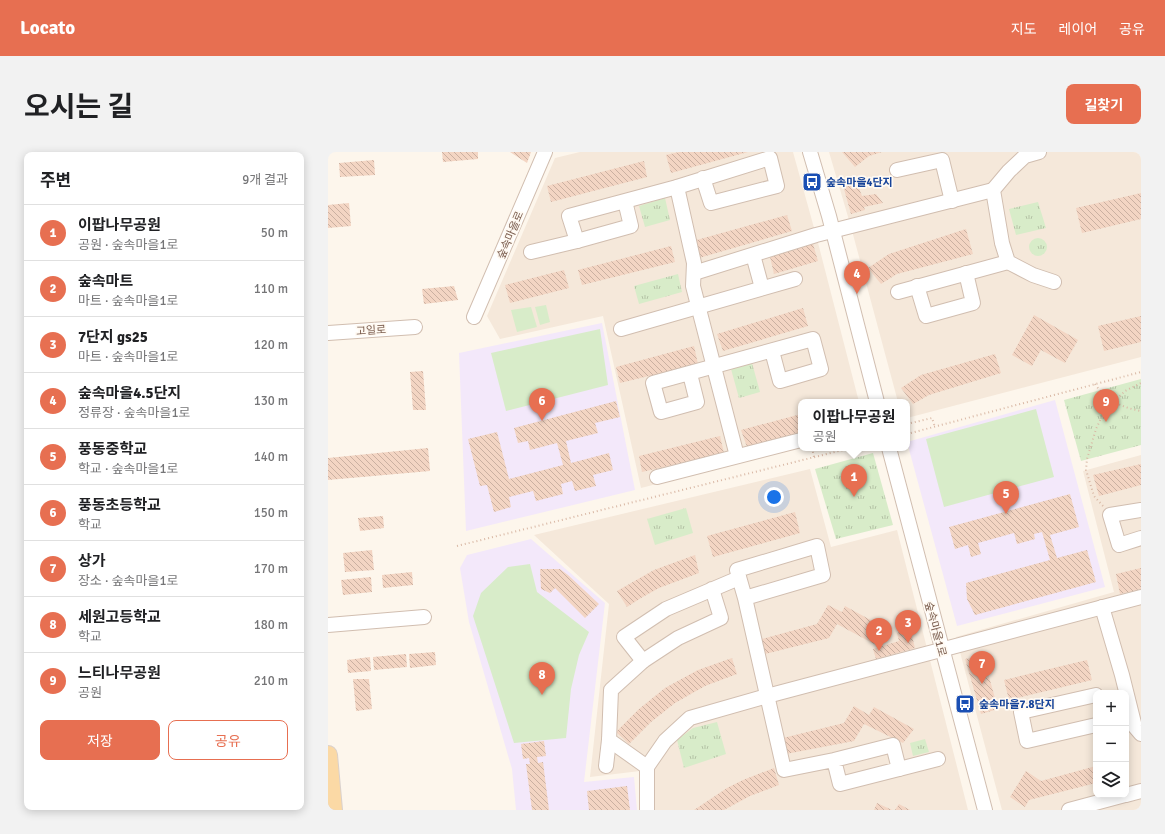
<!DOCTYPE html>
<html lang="ko">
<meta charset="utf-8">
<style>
body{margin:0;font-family:Signika,"Noto Sans KR",sans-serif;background:#f2f2f2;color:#202124}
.controls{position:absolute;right:12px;bottom:12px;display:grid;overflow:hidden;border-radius:8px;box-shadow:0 2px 10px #0003}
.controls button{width:36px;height:36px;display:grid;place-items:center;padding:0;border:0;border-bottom:1px solid #e0e0e0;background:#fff;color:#202124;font:20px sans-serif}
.you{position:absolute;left:446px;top:345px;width:14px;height:14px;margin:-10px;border:3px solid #fff;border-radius:50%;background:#1a73e8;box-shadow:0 0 0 6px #1a73e833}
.badge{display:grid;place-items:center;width:26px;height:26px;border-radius:50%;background:#e76f51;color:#fff;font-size:13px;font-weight:700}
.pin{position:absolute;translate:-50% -33px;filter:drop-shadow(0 1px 2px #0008)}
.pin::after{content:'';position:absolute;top:21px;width:14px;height:12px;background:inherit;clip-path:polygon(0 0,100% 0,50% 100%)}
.popup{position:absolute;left:470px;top:247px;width:112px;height:52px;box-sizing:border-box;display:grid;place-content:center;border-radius:8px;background:#fff;filter:drop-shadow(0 1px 3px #0005);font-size:13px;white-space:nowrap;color:#757577}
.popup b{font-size:15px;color:#202124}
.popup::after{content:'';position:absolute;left:50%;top:100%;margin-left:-8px;border:8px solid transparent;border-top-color:#fff}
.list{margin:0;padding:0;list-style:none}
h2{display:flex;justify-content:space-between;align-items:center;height:52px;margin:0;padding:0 16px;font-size:17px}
h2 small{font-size:13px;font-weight:400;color:#757577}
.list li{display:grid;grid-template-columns:26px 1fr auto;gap:12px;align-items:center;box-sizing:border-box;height:56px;padding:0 16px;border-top:1px solid #e0e0e0}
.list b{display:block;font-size:15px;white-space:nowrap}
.list p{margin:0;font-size:13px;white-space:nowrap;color:#757577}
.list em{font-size:13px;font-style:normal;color:#757577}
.actions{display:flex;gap:8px;padding:12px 16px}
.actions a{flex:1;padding:9px 0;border:1px solid #e76f51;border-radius:8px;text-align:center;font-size:14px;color:#e76f51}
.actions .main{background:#e76f51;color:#fff}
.icon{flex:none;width:22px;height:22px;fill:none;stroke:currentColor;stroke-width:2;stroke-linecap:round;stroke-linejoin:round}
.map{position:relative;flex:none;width:813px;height:658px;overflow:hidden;border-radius:8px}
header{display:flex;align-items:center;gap:24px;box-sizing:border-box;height:56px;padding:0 20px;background:#e76f51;color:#fff}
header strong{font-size:19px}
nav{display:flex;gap:22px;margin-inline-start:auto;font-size:14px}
.intro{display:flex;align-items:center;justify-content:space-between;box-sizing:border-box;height:96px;padding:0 24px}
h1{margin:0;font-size:28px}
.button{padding:10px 18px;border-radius:8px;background:#e76f51;color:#fff;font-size:14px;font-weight:700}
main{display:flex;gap:24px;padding:0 24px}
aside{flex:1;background:#fff;border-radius:8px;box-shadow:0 2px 10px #0003}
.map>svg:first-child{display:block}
.residential{fill:#f5e8da;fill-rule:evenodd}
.education{fill:#f3e8fa}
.grass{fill:#d8ecc9}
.park{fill:url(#park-tufts)}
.building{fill:url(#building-back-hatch)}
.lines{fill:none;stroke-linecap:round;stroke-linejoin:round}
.minor-casing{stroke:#d1beb0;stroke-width:16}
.major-casing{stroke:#dad1cd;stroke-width:20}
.path{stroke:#d9b8a5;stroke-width:2;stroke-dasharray:1 3;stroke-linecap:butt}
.minor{stroke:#fff;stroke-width:14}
.major{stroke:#fbd9a5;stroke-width:18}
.labels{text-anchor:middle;stroke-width:3.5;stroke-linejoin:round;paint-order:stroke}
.transit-label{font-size:11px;font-weight:bold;fill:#164399;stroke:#fffaf3;text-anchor:start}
.street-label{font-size:11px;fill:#7a5c4d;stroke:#fffaf3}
</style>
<header>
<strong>Locato</strong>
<nav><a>지도</a><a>레이어</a><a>공유</a></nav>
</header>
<div class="intro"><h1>오시는 길</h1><a class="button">길찾기</a></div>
<main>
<aside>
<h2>주변<small>9개 결과</small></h2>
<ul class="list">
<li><span class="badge">1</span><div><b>이팝나무공원</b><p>공원 · 숲속마을1로</p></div><em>50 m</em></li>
<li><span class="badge">2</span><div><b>숲속마트</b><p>마트 · 숲속마을1로</p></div><em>110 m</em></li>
<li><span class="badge">3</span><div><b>7단지 gs25</b><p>마트 · 숲속마을1로</p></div><em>120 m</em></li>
<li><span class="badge">4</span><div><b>숲속마을4.5단지</b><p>정류장 · 숲속마을1로</p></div><em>130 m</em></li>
<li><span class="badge">5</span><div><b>풍동중학교</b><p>학교 · 숲속마을1로</p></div><em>140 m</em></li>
<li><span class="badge">6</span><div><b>풍동초등학교</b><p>학교</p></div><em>150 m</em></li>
<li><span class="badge">7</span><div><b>상가</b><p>장소 · 숲속마을1로</p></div><em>170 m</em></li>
<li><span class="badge">8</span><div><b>세원고등학교</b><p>학교</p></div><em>180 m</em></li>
<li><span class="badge">9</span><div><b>느티나무공원</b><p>공원</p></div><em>210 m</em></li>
</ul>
<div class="actions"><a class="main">저장</a><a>공유</a></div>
</aside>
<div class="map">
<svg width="813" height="658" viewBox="0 0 813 658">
<defs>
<pattern id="park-tufts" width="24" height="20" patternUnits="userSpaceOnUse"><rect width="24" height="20" fill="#d8ecc9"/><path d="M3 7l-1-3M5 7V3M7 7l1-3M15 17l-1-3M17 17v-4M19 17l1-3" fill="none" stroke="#b4c2a5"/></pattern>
<pattern id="building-back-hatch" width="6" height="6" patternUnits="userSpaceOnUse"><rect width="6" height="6" fill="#f3d5c3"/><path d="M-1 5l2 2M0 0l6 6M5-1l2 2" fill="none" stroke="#cab0a1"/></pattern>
</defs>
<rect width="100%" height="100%" fill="#fdf6ec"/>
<!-- residential -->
<g class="residential">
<path d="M252,0H465L488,83L531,250H473V295L313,336L275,164L172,187L159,164L227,6Z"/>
<path d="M501,0H813V205L579,266V250H570L523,75Z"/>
<path d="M813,303V658H674L628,485L786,440L755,319ZM768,541H798V643H768Z"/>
<path d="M482,317L503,395L569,378L640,658H314L312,619L262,625L281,452L206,383Z"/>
</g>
<!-- education -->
<g class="education">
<path d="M274,171L307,338L138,379L131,201Z"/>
<path d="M727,248L777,435L629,474L579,290Z"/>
<path d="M203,387L277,451L256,630L306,625L309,658H188L184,617L141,470L132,416L139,403Z"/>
</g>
<!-- grass -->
<g class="grass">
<path d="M218,153L222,170L212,173L207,155Z"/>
<path d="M203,155L209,175L189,180L183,158Z"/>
<path d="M272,177L280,233L178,259L163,201Z"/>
<path d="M708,257L726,325L616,355L598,287Z"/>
<path d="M202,412L209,440L261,480L251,503L243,537L238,586L186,591L145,464L153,441L180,415Z"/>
</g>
<!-- park -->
<g class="park">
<path d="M337,46L342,68L317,75L311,54Z"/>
<path d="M710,50L718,76L688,83L681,57Z"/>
<circle cx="710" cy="95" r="9"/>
<path d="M350,122L354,140L311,152L306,134Z"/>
<path d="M424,211L432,240L411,246L403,217Z"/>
<path d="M813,227V293L753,309L736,248Z"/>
<path d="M545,301L565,373L508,387L487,317Z"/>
<path d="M358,356L365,381L327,393L319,367Z"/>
<path d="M389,570L398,602L356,616L349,588L365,576Z"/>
<path d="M597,587L601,600L585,604L582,591Z"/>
</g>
<!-- building -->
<g class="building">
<path d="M114,0H150V7L115,10Z"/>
<path d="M182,0H203L199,11Z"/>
<path d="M351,0H420L343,21L338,3Z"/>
<path d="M514,0H554L541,4L527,15Z"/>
<path d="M46,8L47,23L12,25L11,11Z"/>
<path d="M316,9L319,25L223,50L219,34Z"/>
<path d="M528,28L534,44L548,42L555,51L536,55L537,58L523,62L514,30Z"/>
<path d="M813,41V67L754,81L748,56Z"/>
<path d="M21,51L23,74L0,76V53Z"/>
<path d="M459,63L464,79L371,106L365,89Z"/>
<path d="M638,77L645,102L569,122L553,132L540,116L561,102Z"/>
<path d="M485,92L490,109L446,122L442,105Z"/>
<path d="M343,94L347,110L254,133L250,118Z"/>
<path d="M236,118L241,136L182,151L177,133Z"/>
<path d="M126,134L130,148L96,152L94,137Z"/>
<path d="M475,156L480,174L395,199L389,182Z"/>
<path d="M706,163L750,188L737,211L713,198L704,214L684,203Z"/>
<path d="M813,164V190L776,199L770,174Z"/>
<path d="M366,194L370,212L292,231L288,215Z"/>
<path d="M667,202L673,221L601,243L585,252L573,236L593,223Z"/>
<path d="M95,219L98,258H85L82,220Z"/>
<path d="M288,249L292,265L267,271L270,281L238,289L243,311L281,301L285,318L265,323L268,334L247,339L244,329L233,332L235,342L208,349L205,339L181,345L183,355L166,360L159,333L152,334L140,287L169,280L181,327L235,313L229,291L202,298L200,289L190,291L186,276Z"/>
<path d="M473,262V280L419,295L413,278Z"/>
<path d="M392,284L396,301L314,320L311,304Z"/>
<path d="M100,296L102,319L0,328V306Z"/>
<path d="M813,312V333L771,344L765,323Z"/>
<path d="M742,342L751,375L722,383L729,406L759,398L768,430L647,463L639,447L638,431L722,408L714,380L706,382L707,387L689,392L686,381L650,391L653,402L643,405L640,393L627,397L621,375Z"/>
<path d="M467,360L472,381L385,405L379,384Z"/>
<path d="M55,364L56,376L32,379L30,366Z"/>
<path d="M44,398L46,418L17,420L15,401Z"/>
<path d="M367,403L371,421L331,436L313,446L299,455L289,439L326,418Z"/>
<path d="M813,416V437L792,442L788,422Z"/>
<path d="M212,417H232L240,423L271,452L257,466L227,436L222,441L213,437Z"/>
<path d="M84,420L85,433L55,436L54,423Z"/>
<path d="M43,425L44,440L15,443L13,428Z"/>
<path d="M500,453L514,460L517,454L559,477L548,493L509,472L501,486L433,503L430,488L489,472Z"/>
<path d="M582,476L587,496L548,507L545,497L571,489L569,481Z"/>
<path d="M107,500L108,513L82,516L81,502Z"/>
<path d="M78,502L79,515L46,518L45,505Z"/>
<path d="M655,503L670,557L653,562L637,507Z"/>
<path d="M42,505L43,519L20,521L19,508Z"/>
<path d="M404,506L409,522L377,534L347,551L323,570L301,592L288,580L311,557L337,536L370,518Z"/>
<path d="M759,508L764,528L681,548L676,528Z"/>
<path d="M25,527H41L44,557L28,559Z"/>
<path d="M526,554L541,563L546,555L586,577L575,591L536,572L526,589L458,602L455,586L516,571Z"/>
<path d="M216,589L218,604L209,605L210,611L215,610L221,658H204L198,612H202L201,606L195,607L193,592Z"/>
<path d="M768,614V631L701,648L697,655L682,645L698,619L713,629Z"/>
<path d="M446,616L451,633L422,644L396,658H366L399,636L415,628Z"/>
<path d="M299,634L302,658H261L259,639Z"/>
<path d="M549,651L564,658H546Z"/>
<path d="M571,652L582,658H567Z"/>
</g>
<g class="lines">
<defs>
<g id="minor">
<path d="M482,0L501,64L549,250"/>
<path d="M711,0L697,4L681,19L665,38L674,91L680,110L705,123L726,130"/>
<path d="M569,18L614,8L624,49"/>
<path d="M349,35L366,111L365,134L409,304"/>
<path d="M297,49L303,74L249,89L241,64L349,35L442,6L449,34L383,51L375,26"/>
<path d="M203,100L249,89"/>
<path d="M425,103L434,136"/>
<path d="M366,121L488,83L665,38"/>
<path d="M589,134L598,164L645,151L638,121"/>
<path d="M570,140L680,110"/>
<path d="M146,165L217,0"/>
<path d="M293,177L467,127"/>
<path d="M0,181L87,175"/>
<path d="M362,222L369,250L333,260L325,231L485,187L493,217L452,229L444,199"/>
<path d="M561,296L657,658"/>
<path d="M329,325L473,288"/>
<path d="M813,358L782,363L791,393L813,386"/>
<path d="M384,437L393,466L350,486L315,509L296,485L338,457L411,426"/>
<path d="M417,446L409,418L489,394L495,423L417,446L456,618L506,608L565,593L571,617L512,632L506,608"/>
<path d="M774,455L794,523L807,575L813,582"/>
<path d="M0,473L96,465"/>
<path d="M315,509L283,538L281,588L319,615"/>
<path d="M768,543L693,560L699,589L768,573"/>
<path d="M278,614L281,588"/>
<path d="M571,617L610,607"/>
<path d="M798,643L813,639"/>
<path d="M319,658V615L337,589L362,566L439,544L813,445"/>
<path d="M741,658L797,643"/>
</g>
<path id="major" d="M0,603L5,658"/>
</defs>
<!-- minor casing -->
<use href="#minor" class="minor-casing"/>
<!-- major casing -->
<use href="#major" class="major-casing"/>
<!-- path -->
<g class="path">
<path d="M767,232C778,248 795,256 813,259"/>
<path d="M579,272L604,266L607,275"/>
<path d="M579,282L813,220"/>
<path d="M484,296L486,305"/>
<path d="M775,354L766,344L758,318L759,307L768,277L775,262L786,250L797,239L813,231"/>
<path d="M129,394L523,296"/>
</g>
<!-- minor -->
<use href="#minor" class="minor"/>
<!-- major -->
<use href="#major" class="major"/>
</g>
<!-- icons -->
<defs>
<symbol id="bus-square" viewBox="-11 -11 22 22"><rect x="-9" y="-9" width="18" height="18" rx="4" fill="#1a4fb4" stroke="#fffaf3"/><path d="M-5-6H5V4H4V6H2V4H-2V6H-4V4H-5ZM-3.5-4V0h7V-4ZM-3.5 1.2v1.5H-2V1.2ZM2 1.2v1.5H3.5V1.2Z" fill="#fff"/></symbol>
</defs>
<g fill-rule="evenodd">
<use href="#bus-square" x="473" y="19" width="22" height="22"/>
<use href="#bus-square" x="626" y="541" width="22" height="22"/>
</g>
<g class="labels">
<!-- transit labels -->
<g class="transit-label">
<text x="498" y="34">숲속마을4단지</text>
<text x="651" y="556">숲속마을7.8단지</text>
</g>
<!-- street labels -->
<g class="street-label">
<text transform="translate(182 83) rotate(-67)" y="4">숲속마을로</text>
<text transform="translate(43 178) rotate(-4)" y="4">고일로</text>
<text transform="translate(608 477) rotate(75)" y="4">숲속마을1로</text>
</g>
</g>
</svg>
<div class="controls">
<button>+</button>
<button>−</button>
<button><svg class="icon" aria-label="layers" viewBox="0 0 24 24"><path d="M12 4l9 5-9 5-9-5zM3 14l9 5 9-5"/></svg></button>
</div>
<div class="you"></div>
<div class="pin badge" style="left:526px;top:345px">1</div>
<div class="popup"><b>이팝나무공원</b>공원</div>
<div class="pin badge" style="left:551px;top:499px">2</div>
<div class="pin badge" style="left:580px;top:491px">3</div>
<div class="pin badge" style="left:529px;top:142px">4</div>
<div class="pin badge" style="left:678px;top:362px">5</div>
<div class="pin badge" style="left:214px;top:269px">6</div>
<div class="pin badge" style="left:654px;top:532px">7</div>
<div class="pin badge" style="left:214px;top:543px">8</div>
<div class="pin badge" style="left:778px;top:270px">9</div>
</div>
</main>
